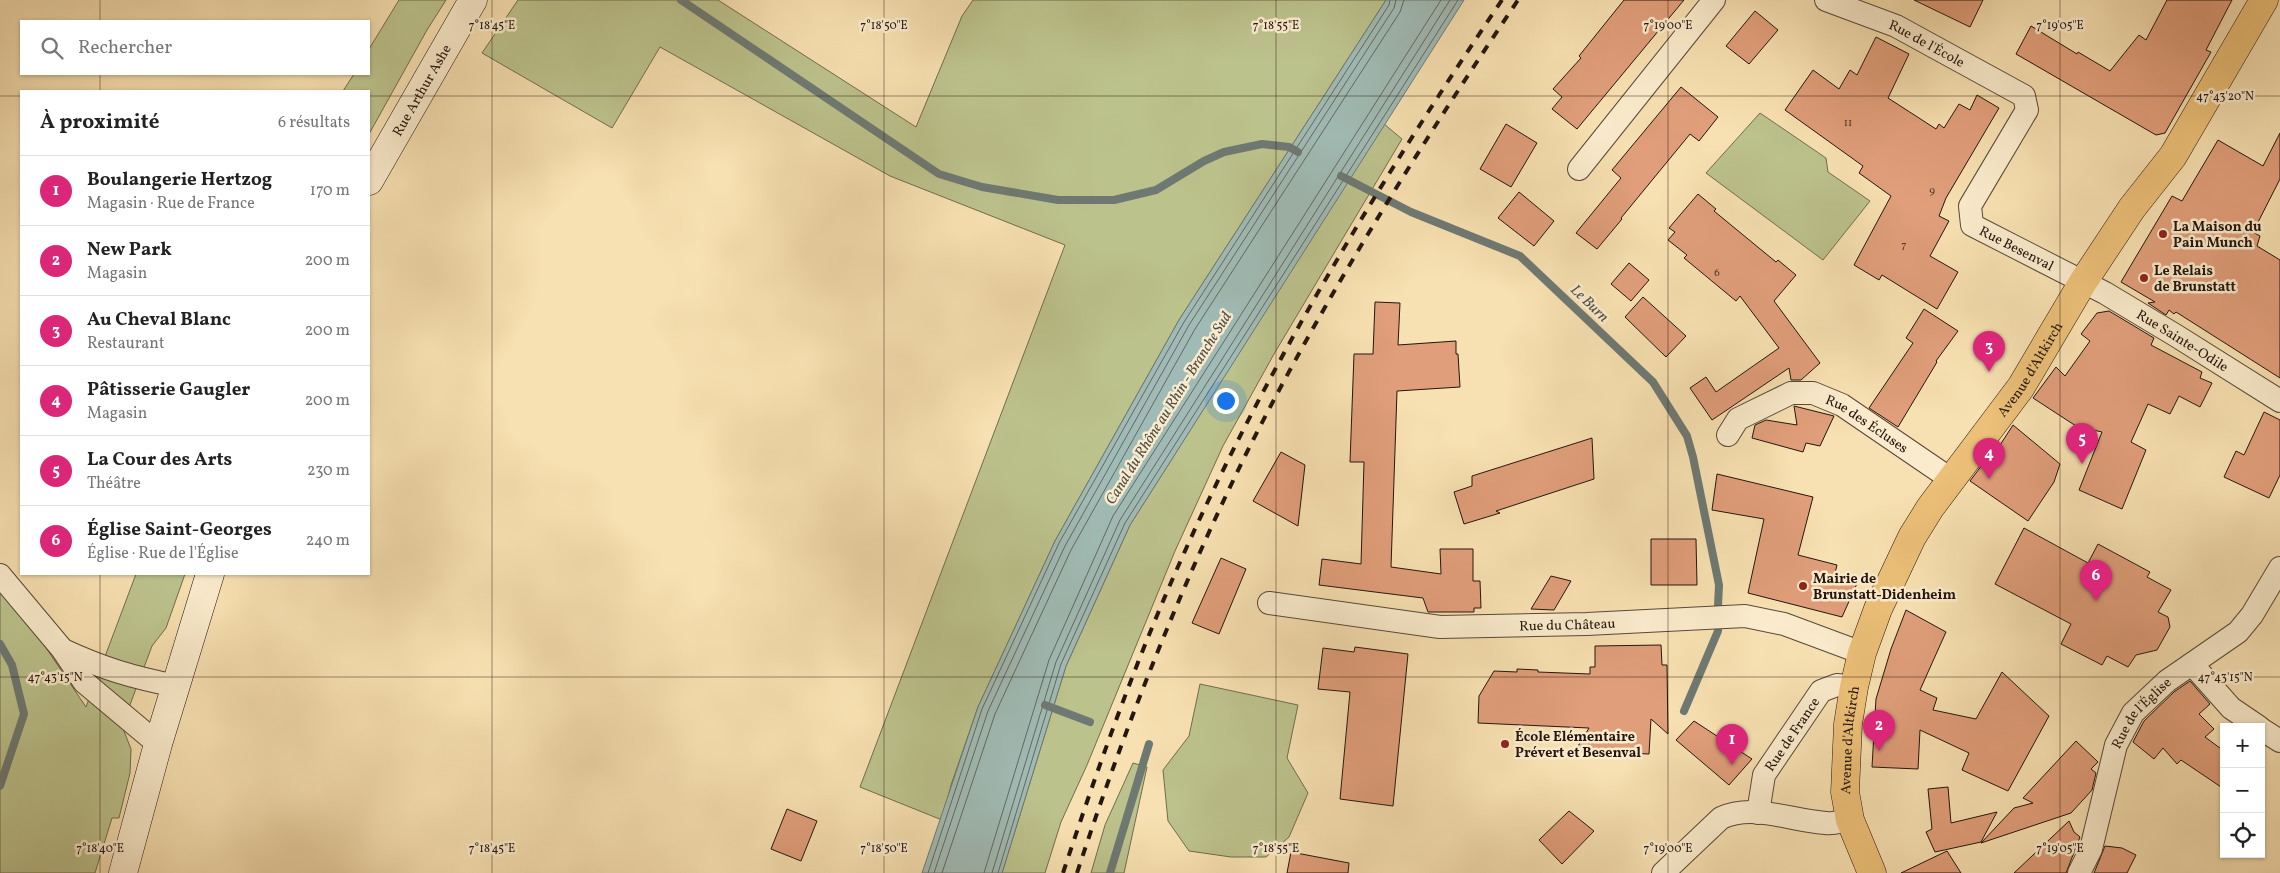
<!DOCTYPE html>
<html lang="fr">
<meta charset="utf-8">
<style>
body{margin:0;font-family:Vollkorn,serif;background:#f2f2f2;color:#222}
.controls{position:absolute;right:15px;bottom:15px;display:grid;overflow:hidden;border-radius:0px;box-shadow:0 1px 4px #0004}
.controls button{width:45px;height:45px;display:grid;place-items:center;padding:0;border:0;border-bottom:1px solid #e0e0e0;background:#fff;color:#222;font:25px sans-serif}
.you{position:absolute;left:1225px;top:400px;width:18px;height:18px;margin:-12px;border:4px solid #fff;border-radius:50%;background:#1a73e8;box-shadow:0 0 0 8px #1a73e833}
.badge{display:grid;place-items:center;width:32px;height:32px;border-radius:50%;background:#db2777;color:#fff;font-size:16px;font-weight:700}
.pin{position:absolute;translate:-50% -41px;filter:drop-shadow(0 1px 2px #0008)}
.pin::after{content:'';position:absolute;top:26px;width:18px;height:15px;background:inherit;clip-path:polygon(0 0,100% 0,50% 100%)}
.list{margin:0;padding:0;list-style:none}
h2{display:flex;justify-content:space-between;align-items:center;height:65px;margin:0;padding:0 20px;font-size:21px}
h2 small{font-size:16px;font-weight:400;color:#767676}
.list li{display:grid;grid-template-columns:32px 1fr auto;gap:15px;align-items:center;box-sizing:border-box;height:70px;padding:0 20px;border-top:1px solid #e0e0e0}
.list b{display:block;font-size:19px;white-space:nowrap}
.list p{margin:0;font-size:16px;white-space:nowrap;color:#767676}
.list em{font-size:16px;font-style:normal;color:#767676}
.icon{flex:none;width:28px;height:28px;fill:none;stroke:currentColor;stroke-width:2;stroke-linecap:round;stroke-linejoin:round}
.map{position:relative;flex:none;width:2280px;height:873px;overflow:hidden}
.search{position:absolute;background:#fff;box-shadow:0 1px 4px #0004;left:20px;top:20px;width:350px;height:55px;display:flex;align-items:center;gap:12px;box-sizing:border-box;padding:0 18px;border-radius:0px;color:#767676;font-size:19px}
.panel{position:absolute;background:#fff;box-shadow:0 1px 4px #0004;left:20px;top:90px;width:350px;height:485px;border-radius:0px}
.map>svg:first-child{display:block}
.green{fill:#bcc28c;stroke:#706c4e}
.water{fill:#a0bbb5;stroke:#6e7973}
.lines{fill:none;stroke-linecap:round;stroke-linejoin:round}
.shore{stroke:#626862;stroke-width:1}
.stream{stroke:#6e7973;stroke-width:8}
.building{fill:#e09e7a;stroke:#24150f}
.street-casing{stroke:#594838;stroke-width:24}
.secondary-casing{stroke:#24150f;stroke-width:29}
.primary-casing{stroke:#24150f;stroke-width:29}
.street{stroke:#faebcc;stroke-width:22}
.secondary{stroke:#faebcc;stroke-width:28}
.primary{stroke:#ecc078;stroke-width:28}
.rail{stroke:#24150f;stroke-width:4;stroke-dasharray:9 9;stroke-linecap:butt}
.ticks{fill:none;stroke:#24150f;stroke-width:1;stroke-opacity:0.45}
.poi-dot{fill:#8f2418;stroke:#faebcc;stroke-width:2}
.labels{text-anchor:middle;stroke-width:5;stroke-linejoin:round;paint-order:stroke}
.number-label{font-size:11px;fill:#53372a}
.street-label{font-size:14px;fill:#24150f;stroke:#faebcc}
.poi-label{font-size:14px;font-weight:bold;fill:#24150f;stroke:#faebcc;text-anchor:start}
.water-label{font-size:15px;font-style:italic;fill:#4f4f49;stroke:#faebcc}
.ticks-label{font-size:12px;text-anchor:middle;fill:#24150f;stroke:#faebcc;stroke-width:5;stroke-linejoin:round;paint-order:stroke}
</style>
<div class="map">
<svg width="2280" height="873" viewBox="0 0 2280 873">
<rect width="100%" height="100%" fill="#f7e0b1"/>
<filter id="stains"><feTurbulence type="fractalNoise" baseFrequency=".004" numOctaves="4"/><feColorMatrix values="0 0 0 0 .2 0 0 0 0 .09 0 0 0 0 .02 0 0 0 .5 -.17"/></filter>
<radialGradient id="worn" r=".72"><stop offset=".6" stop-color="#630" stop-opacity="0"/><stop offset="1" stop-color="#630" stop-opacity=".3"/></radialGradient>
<!-- green -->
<g class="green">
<path d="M399,0H446L427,30L369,134V91H343L354,74H369V49Z"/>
<path d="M518,0H718L916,127L962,16L973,0H1386L1179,320L1055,541L978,707L951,785L942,820L860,787L1065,245L890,176L660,47L612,128L482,53Z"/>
<path d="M1760,113L1826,158L1828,172L1870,201L1823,260L1706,173Z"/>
<path d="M1384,124L1402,139L1274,354L1223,446L1175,551L1087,765L1061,822L1045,873H1002L1066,666L1130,525Z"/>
<path d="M136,574H185L166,628L152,646L122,726L131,749L130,773L119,818H112L95,873H0V591L21,611L86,707Z"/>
<path d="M1200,684L1298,705L1287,758L1308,793L1289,837L1266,857H1231L1189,851L1168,821L1163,770L1189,736Z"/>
<path d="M1133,763L1147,767L1124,873H1091L1105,825Z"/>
</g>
<!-- water -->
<path class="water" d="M1386,0H1464L1130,525L1066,666L1002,873H922L978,707L1055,541L1179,320Z"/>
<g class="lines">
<!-- shore -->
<g class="shore">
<path d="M928,873L982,709L1059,543L1184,322L1389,5L1390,0"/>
<path d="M934,873L988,711L1065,546L1189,325L1394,8L1396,0"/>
<path d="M942,873L995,714L1071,550L1195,329L1400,12L1404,0"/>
<path d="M984,873L1049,660L1113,516L1441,0"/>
<path d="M992,873L1056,662L1120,520L1450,0"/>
<path d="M998,873L1061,664L1125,523L1458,0"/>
</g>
<!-- stream -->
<g class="stream">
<path d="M681,0L939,174L982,187L1058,200H1114L1156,190L1204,161L1224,152L1262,144L1289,147L1298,152"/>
<path d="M1341,176L1411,212L1520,256L1653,382L1687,436L1693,457L1719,585L1718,606"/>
<path d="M0,644L12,665L24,714L0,786"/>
<path d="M1045,705L1090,722"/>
<path d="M1684,711L1718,631"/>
<path d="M1110,873L1149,744"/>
</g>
</g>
<!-- building -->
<g class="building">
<path d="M1624,0H1684L1577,129L1552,109L1562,97L1553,89L1581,58L1579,56Z"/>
<path d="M1914,0H1983L1970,27Z"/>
<path d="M2167,0H2232L2206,50L2211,52L2165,133L2156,135L2016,54L2031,26L2077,54L2078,52L2110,71L2139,35L2146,40Z"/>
<path d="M1755,11L1778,30L1749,64L1726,46Z"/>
<path d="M1876,37L1909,54L1888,98L1936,129L1939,124L1944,128L1959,104L1970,110L1977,95L1999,108L1946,198L1939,216L1949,221L1930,256L1958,272L1937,309L1882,275L1879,280L1854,265L1891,196L1859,173L1863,166L1785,110L1813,70L1839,89L1850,70L1857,75Z"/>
<path d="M1681,87L1718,117L1699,141L1690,134L1621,218L1622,219L1597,249L1576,233L1621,178L1612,170Z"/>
<path d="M1506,124L1537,143L1511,187L1480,169Z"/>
<path d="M2280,133V179L2253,232L2260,236L2257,246L2280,260V378L2176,312L2174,314L2169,310L2166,315L2148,303L2155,302L2121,282L2172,196L2182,201L2218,140L2263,166Z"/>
<path d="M1519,192L1554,221L1534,246L1498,218Z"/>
<path d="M1698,194L1716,209L1714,211L1776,262L1778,260L1796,275L1774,301L1820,363L1801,380H1791L1789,368L1712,420L1690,388L1706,377L1716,392L1779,348L1740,296L1736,301L1684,258L1687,255L1668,240L1675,232L1669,228Z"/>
<path d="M1629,263L1649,280L1631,301L1611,284Z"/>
<path d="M1643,297L1686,336L1666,357L1625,317Z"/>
<path d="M1375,302L1400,303L1398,345L1456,341V354H1458L1460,387L1397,391L1391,567L1441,574L1440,549H1473V581H1480L1481,608H1474V612H1428L1423,598L1319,585L1322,559L1361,564L1364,462H1350L1354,354H1373Z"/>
<path d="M1924,309L1958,331L1936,361L1937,362L1898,427L1869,408L1913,343L1906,338Z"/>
<path d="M2109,311L2154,338L2151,345L2202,372L2200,378L2212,383L2200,407L2179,396L2170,414L2148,404L2131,442L2146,450L2122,509L2079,490L2102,432L2076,426L2033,398L2056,367L2065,376L2090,341L2081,334L2097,313Z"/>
<path d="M1794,406L1834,416L1820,446L1806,443L1803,452L1752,438L1755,425L1766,420L1797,425Z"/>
<path d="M2264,412L2280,420V475L2269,498L2224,477L2236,451L2244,455Z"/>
<path d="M2013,425L2060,464L2054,482L2028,521L1970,481L1988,457L1991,459Z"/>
<path d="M1592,438L1594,479L1496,511L1500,513L1464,524L1454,492L1472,486V476Z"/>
<path d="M1281,452L1305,465L1298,526L1253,501Z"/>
<path d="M1717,474L1813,497L1798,555L1837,565L1835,573L1859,579L1842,617L1748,593L1764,519L1712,510Z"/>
<path d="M2024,528L2088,563L2098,544L2150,572L2147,577L2171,590L2158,612L2168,617L2170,627L2157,650L2136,655L2128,667L2107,656L2102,665L2061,644L2071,624L1995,584Z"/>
<path d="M1651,539H1696L1697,585H1651Z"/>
<path d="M1221,558L1246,569L1219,634L1192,623Z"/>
<path d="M1551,576L1571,581L1554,610L1531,609Z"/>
<path d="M1906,610L1946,632L1920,690L1937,698L1933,710L1976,719L2002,672L2049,716L2008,791L1962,770L1969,753L1920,730L1918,769L1872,767L1876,699L1891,649Z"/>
<path d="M1661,645L1662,665H1667L1668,734L1651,719L1649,754L1575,751L1589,728L1478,723L1479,696L1494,671L1517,672V669L1538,670V672L1590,674V667H1595V646Z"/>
<path d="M1355,647L1408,654L1393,806L1340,799L1350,692L1318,689L1323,648L1354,652Z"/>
<path d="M2190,681L2210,704L2199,714L2214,729L2205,737L2224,751V789L2181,760L2177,764L2163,748L2154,759L2133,742L2144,721L2174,692Z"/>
<path d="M1694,721L1752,759L1729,785L1676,740Z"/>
<path d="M2076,741L2098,762L2091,769L2096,773L2092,790L2071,813L1981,843L2014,808L2033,803L2023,798Z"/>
<path d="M1948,787L1951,823L1997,812L1981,842L1935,852L1926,832L1932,829L1928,789Z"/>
<path d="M787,809L817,821L801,861L771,849Z"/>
<path d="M1569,811L1594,831L1562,864L1539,840Z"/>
<path d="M2069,821L2074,832L2080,837L2066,873H2014Z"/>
<path d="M2105,846L2122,848L2136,855L2127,873H2094Z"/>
<path d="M1947,851L1961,873H1901Z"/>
<path d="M1291,852L1349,863L1348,873H1287Z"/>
</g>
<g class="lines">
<defs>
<g id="street">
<path id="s1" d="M1826,0L1896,26L2024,96L2027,110L1970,206L1972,225L2105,293L2175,335L2280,401"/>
<path d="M1579,169L1714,0"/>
<path id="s2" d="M1728,435L1738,419L1791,393H1813L1842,405L1952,480"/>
<path d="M0,575L62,649L84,682L158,744"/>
<path id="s3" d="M1269,603L1440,627L1587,624L1745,616L1784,624L1862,653"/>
<path d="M63,650C104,669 132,677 176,686"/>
<path d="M2192,664L2231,708L2259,727"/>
<path d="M2261,729L2280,741"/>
<path id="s4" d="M1758,813L1764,775L1821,691L1837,685L1854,687"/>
<path d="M1663,873L1721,818C1754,803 1791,821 1826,823C1834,824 1842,821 1850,820"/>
<path id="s5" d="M2079,873L2091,849L2116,745L2133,713L2167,681L2238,632L2252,615L2280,568"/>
</g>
<g id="secondary">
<path id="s6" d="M369,181L473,0"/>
<path d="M123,873L158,744L210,574"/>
</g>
<g id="primary">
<path id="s7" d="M1872,873L1850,820L1845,792L1848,724L1854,687L1862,653L1878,609L1912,537L1930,508L2021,387L2083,282L2132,208L2173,156L2264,0"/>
</g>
</defs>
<!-- street casing -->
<use href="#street" class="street-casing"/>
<!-- secondary casing -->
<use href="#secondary" class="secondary-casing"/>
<!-- primary casing -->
<use href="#primary" class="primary-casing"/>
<!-- street -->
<use href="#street" class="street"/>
<!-- secondary -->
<use href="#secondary" class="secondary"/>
<!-- primary -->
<use href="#primary" class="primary"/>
<!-- rail -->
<g class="rail">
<path d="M1063,873C1096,773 1131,674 1173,578C1262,374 1378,184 1502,0"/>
<path d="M1077,873C1124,729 1180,588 1247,452C1326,295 1420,146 1518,0"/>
</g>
</g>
<!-- ticks -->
<path class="ticks" d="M100,0V21M492,0V873M884,0V873M1276,0V873M1668,0V873M2060,0V873M100,74V91M0,96H21M369,96H2280M100,574V873M0,677H2280"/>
<!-- markers -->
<g class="poi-dot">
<circle cx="2163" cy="234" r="5"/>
<circle cx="2144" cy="278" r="5"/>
<circle cx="1803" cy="586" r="5"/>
<circle cx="1505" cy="744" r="5"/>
</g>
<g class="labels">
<!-- number labels -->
<g class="number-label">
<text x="1848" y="126">11</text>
<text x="1932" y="194">9</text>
<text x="1904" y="248">7</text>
<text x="1717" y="276">6</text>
</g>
<!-- street labels -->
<g class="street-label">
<text dy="5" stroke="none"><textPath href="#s1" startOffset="110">Rue de l'École</textPath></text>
<text dy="5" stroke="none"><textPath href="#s6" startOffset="105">Rue Arthur Ashe</textPath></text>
<text dy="5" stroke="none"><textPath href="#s1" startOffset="416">Rue Besenval</textPath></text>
<text dy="5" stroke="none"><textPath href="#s1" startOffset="606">Rue Sainte-Odile</textPath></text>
<text dy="5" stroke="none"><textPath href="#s7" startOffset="558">Avenue d'Altkirch</textPath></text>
<text dy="5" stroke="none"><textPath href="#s2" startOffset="162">Rue des Écluses</textPath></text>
<text dy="5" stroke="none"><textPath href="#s3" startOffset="300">Rue du Château</textPath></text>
<text dy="5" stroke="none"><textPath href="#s5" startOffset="175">Rue de l'Église</textPath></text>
<text dy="5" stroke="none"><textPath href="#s4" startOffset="88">Rue de France</textPath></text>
<text dy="5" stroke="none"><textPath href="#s7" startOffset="138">Avenue d'Altkirch</textPath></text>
</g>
<!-- poi labels -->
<g class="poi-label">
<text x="2173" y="231">La Maison du<tspan x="2173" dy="16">Pain Munch</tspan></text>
<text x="2154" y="275">Le Relais<tspan x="2154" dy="16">de Brunstatt</tspan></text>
<text x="1813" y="583">Mairie de<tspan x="1813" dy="16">Brunstatt-Didenheim</tspan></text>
<text x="1515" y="741">École Elémentaire<tspan x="1515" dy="16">Prévert et Besenval</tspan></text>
</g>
<!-- water labels -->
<g class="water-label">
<text transform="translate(1590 303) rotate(44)" y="5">Le Burn</text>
<text transform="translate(1168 408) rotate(-58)" y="5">Canal du Rhône au Rhin - Branche Sud</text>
</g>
</g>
<g class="ticks-label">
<text x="492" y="29">7°18'45"E</text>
<text x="884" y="29">7°18'50"E</text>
<text x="1276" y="29">7°18'55"E</text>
<text x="1668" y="29">7°19'00"E</text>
<text x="2060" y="29">7°19'05"E</text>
<text x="2225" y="100">47°43'20"N</text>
<text x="55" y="681">47°43'15"N</text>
<text x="2225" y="681">47°43'15"N</text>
<text x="100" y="852">7°18'40"E</text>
<text x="492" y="852">7°18'45"E</text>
<text x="884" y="852">7°18'50"E</text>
<text x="1276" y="852">7°18'55"E</text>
<text x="1668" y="852">7°19'00"E</text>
<text x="2060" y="852">7°19'05"E</text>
</g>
<rect width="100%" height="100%" filter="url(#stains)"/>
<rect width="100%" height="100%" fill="url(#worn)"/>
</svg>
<div class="controls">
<button>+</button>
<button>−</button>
<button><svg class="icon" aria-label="locate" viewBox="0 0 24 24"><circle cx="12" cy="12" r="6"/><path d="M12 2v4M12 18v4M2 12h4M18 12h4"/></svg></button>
</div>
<div class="you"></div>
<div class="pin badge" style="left:1732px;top:765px">1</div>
<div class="pin badge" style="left:1879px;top:751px">2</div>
<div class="pin badge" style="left:1989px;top:372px">3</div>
<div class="pin badge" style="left:1989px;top:479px">4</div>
<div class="pin badge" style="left:2082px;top:464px">5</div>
<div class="pin badge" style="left:2096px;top:601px">6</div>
<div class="search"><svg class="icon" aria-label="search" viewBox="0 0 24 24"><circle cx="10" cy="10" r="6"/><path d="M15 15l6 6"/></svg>Rechercher</div>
<section class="panel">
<h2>À proximité<small>6 résultats</small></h2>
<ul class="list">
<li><span class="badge">1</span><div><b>Boulangerie Hertzog</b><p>Magasin · Rue de France</p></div><em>170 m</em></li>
<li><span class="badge">2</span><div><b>New Park</b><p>Magasin</p></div><em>200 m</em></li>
<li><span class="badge">3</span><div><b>Au Cheval Blanc</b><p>Restaurant</p></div><em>200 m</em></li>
<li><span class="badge">4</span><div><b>Pâtisserie Gaugler</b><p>Magasin</p></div><em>200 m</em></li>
<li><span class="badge">5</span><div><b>La Cour des Arts</b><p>Théâtre</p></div><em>230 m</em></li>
<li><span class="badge">6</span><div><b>Église Saint-Georges</b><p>Église · Rue de l'Église</p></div><em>240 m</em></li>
</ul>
</section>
</div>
